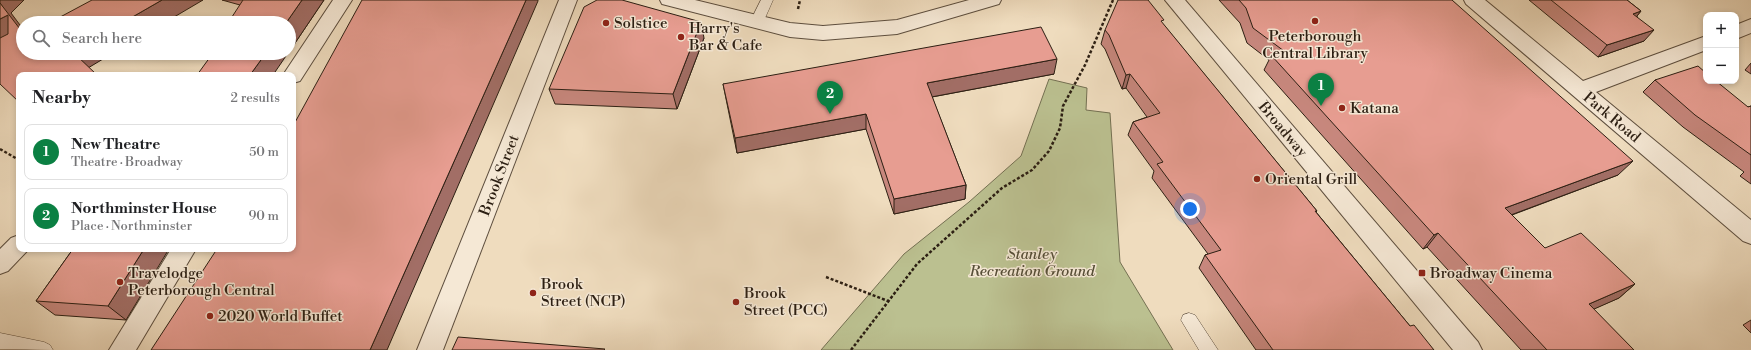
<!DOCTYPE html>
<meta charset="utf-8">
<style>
body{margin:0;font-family:"Libre Bodoni",serif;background:#f6f6f6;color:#202124}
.controls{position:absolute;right:12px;top:12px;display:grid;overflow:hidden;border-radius:8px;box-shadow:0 2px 6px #0003}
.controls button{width:36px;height:36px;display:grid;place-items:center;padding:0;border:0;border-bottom:1px solid #e0e0e0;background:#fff;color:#202124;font:20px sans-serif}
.you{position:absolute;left:1190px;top:209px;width:14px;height:14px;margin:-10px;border:3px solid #fff;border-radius:50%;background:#1a73e8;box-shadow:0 0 0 6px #1a73e833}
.badge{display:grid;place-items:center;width:26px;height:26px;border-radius:50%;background:#0b8043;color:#fff;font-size:13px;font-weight:700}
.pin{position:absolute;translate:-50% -33px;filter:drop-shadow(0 1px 2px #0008)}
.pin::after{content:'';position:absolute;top:21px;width:14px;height:12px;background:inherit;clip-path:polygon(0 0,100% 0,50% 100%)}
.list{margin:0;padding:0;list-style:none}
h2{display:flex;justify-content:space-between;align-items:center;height:52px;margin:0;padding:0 16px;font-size:17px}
h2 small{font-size:13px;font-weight:400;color:#757577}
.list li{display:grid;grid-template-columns:26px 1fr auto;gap:12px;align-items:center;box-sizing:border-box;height:56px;margin:0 8px 8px;padding:0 8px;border:1px solid #e0e0e0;border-radius:8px}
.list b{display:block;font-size:15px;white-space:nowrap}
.list p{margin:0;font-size:13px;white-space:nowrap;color:#757577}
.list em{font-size:13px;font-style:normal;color:#757577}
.icon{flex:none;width:22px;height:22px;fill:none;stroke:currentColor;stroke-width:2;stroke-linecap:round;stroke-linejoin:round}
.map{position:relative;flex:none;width:1751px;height:350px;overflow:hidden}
.search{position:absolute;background:#fff;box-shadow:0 2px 6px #0003;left:16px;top:16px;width:280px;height:44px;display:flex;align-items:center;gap:10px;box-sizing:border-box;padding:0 14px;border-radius:22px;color:#757577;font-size:15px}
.panel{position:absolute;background:#fff;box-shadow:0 2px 6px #0003;left:16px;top:72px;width:280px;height:180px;border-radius:8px}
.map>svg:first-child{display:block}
.green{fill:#bbc090;stroke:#747052}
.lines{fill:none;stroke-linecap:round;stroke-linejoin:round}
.service-casing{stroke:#5d4e3e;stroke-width:1}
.minor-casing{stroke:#5d4e3e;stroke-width:2}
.path{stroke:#2c1f13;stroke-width:2.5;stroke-dasharray:3 2;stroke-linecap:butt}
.service{fill:#f5e8d5;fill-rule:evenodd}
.minor{fill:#f5e8d5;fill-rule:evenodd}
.wall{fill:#c7877d;stroke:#2c1f13}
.shaded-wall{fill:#a26e66;stroke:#2c1f13}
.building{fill:#e79d91;stroke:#2c1f13}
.poi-dot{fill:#8f2418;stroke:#f5e8d5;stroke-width:1.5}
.labels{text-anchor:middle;stroke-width:3;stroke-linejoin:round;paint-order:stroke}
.poi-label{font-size:15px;fill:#2c1f13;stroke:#f5e8d5;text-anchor:start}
.street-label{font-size:15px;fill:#2c1f13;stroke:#f5e8d5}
.park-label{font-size:15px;font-style:italic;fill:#574f38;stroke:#f5e8d5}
</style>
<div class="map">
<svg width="1751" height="350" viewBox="0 0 1751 350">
<rect width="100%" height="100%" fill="#efdcbe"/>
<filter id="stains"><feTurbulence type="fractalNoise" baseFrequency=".005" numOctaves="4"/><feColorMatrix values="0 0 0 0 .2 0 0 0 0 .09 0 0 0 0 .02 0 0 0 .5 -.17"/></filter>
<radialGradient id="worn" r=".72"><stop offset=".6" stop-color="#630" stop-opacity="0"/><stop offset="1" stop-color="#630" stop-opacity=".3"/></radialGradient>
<!-- green -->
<path class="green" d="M1049,79L1087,88L1086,110L1110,113L1120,262L1173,350H821L904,254L969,202L1021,156Z"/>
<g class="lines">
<defs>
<g id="service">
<path d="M761,0H773L762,25L757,27L752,25L750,22Z"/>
<path d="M1189,313L1195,315L1218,350H1199L1181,320L1183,315Z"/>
<path d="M0,333L44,342L50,345L53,350L0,349Z"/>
</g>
<g id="minor">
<path d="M333,0H352L300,81L293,83V75H283Z"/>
<path d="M559,0H577L443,350H417Z"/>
<path d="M660,0H695L790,23L823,26L897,20L969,0H1001L999,4L897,34L823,40L790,37L662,4Z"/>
<path d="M1165,0H1185L1478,342L1482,350H1453Z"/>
<path d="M1464,0H1485L1583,81L1706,36V50L1596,92L1751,220V244L1743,241L1466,4Z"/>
<path d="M1751,19V33L1736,39V25Z"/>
<path d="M19,235V249H29L8,271L0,274V249L11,238Z"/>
<path d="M171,249H196L136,350H109Z"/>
</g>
</defs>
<!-- service casing -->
<use href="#service" class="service-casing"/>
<!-- minor casing -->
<use href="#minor" class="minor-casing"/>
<!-- path -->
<g class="path">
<path d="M798,9L800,0"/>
<path d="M0,149L19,160"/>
<path d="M826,277L888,301"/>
<path d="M851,350L917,264L1002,188L1032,170L1049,151L1060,128L1063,106L1085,65L1113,0"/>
</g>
<!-- service -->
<use href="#service" class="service"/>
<!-- minor -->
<use href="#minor" class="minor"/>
</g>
<!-- wall -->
<g class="wall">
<path d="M222,0H324L289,52L240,5Z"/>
<path d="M1219,0H1452L1618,175L1512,215L1545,248L1635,284L1619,298L1593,309L1634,350H1521L1427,247L1423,249L1264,70L1269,60L1247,43L1240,23Z"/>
<path d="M1529,0H1627L1641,11L1637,16L1644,41L1598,57Z"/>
<path d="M1163,24L1317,211L1316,212L1410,326L1434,350H1256L1199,268L1205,255L1208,254L1152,178L1154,171L1128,135L1133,122L1147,117L1126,88L1122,89L1105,49L1101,44L1105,30Z"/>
<path d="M704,38L677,109L555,104L549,89Z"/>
<path d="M1751,63V74L1745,70Z"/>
<path d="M1054,74L932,97L966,185L965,199L894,214L866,129L737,153L723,84Z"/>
<path d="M1655,80L1748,107L1751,106V184L1740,176L1744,172L1683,127L1643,92Z"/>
<path d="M73,249L126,320L55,315L36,301Z"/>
<path d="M1751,320V333L1743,325Z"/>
</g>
<!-- shaded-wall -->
<g class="shaded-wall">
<path d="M0,0H24L11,13L23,29V33L0,42V19L8,15L0,3Z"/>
<path d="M162,0H203L164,23H122Z"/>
<path d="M302,0H324L289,52V23H286Z"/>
<path d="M526,0H538V1L387,350H370Z"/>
<path d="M1641,11L1632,22L1633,14Z"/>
<path d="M701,22L704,38L677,109L673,94Z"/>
<path d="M1654,30L1644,41L1598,57L1607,45Z"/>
<path d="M74,53H113L88,68Z"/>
<path d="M266,53H288L273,75H250Z"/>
<path d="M1057,59L1054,74L926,98L927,83Z"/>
<path d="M1130,74L1126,88L1122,89L1126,75Z"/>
<path d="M866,114V129L737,153L735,138Z"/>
<path d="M1633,161L1618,175L1492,222L1505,208Z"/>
<path d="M966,185L965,199L894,214V199Z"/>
<path d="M1438,233L1427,247L1423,249L1434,235Z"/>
<path d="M144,249H169L126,320L108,306Z"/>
<path d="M1635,284L1619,298L1574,318L1589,304Z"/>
</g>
<!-- building -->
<g class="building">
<path d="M92,0H162L122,23H49Z"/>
<path d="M243,0H302L286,23H228Z"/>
<path d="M362,0H526L370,350H151L217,249H293V126Z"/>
<path d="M597,0H622L701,22L673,94L549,89L584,7Z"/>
<path d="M1118,0H1148L1164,20L1161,21L1317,211H1315L1410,326L1414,325L1434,350H1273L1205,255L1221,250L1157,164L1163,162L1133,122L1160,113L1130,74L1126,75L1109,35L1105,30Z"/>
<path d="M1239,0H1452L1633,161L1505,208L1545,248L1581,233L1635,284L1589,304L1634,350H1547L1438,233L1434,235L1271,55L1284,51L1253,28L1246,8Z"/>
<path d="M1551,0H1627L1641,11L1633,14L1654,30L1607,45Z"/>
<path d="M0,3L23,33V53H74L97,75H19V102L0,84V38L8,34V15L0,19Z"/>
<path d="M1041,27L1057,59L927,83L966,185L894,199L866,114L735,138L723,84Z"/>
<path d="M213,53H266L250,75H197Z"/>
<path d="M1698,66L1706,73V81H1716L1748,107L1751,106V155L1695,115L1655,80Z"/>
<path d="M73,249H144L108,306L36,301Z"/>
<path d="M458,337L605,349L604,350H452Z"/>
</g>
<!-- markers -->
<g class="poi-dot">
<circle cx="1315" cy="21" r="4"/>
<circle cx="606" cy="23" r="4"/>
<circle cx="681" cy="37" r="4"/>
<circle cx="1342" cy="108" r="4"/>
<circle cx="1257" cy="179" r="4"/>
<rect x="1418" y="269" width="8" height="8" rx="2"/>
<circle cx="120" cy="282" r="4"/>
<circle cx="533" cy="293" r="4"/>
<circle cx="736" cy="302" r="4"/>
<circle cx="210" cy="316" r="4"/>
</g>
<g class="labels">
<!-- poi labels -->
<g class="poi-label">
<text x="614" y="28">Solstice</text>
<text x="689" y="33">Harry's<tspan x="689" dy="17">Bar &amp; Cafe</tspan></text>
<text x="1315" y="41" text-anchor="middle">Peterborough<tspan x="1315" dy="17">Central Library</tspan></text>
<text x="1350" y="113">Katana</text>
<text x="1265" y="184">Oriental Grill</text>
<text x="128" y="278">Travelodge<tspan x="128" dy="17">Peterborough Central</tspan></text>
<text x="1430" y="278">Broadway Cinema</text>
<text x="541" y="289">Brook<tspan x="541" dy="17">Street (NCP)</tspan></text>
<text x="744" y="298">Brook<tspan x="744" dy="17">Street (PCC)</tspan></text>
<text x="218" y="321">2020 World Buffet</text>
</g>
<!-- street labels -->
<g class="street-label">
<text transform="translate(1612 117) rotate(40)" y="5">Park Road</text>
<text transform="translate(1283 129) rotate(50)" y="5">Broadway</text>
<text transform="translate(499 175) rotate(-69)" y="5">Brook Street</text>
</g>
<!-- park labels -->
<g class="park-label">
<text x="1032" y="259">Stanley<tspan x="1032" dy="17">Recreation Ground</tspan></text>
</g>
</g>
<rect width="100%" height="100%" filter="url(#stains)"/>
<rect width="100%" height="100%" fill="url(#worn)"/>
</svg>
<div class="controls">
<button>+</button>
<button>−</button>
</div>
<div class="you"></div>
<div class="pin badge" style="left:1321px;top:106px">1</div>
<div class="pin badge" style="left:830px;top:114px">2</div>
<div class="search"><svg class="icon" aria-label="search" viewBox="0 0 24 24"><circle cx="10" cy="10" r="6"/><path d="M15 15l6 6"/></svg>Search here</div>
<section class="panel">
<h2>Nearby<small>2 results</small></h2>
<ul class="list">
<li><span class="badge">1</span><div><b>New Theatre</b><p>Theatre · Broadway</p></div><em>50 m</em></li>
<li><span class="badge">2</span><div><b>Northminster House</b><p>Place · Northminster</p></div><em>90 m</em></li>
</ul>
</section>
</div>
